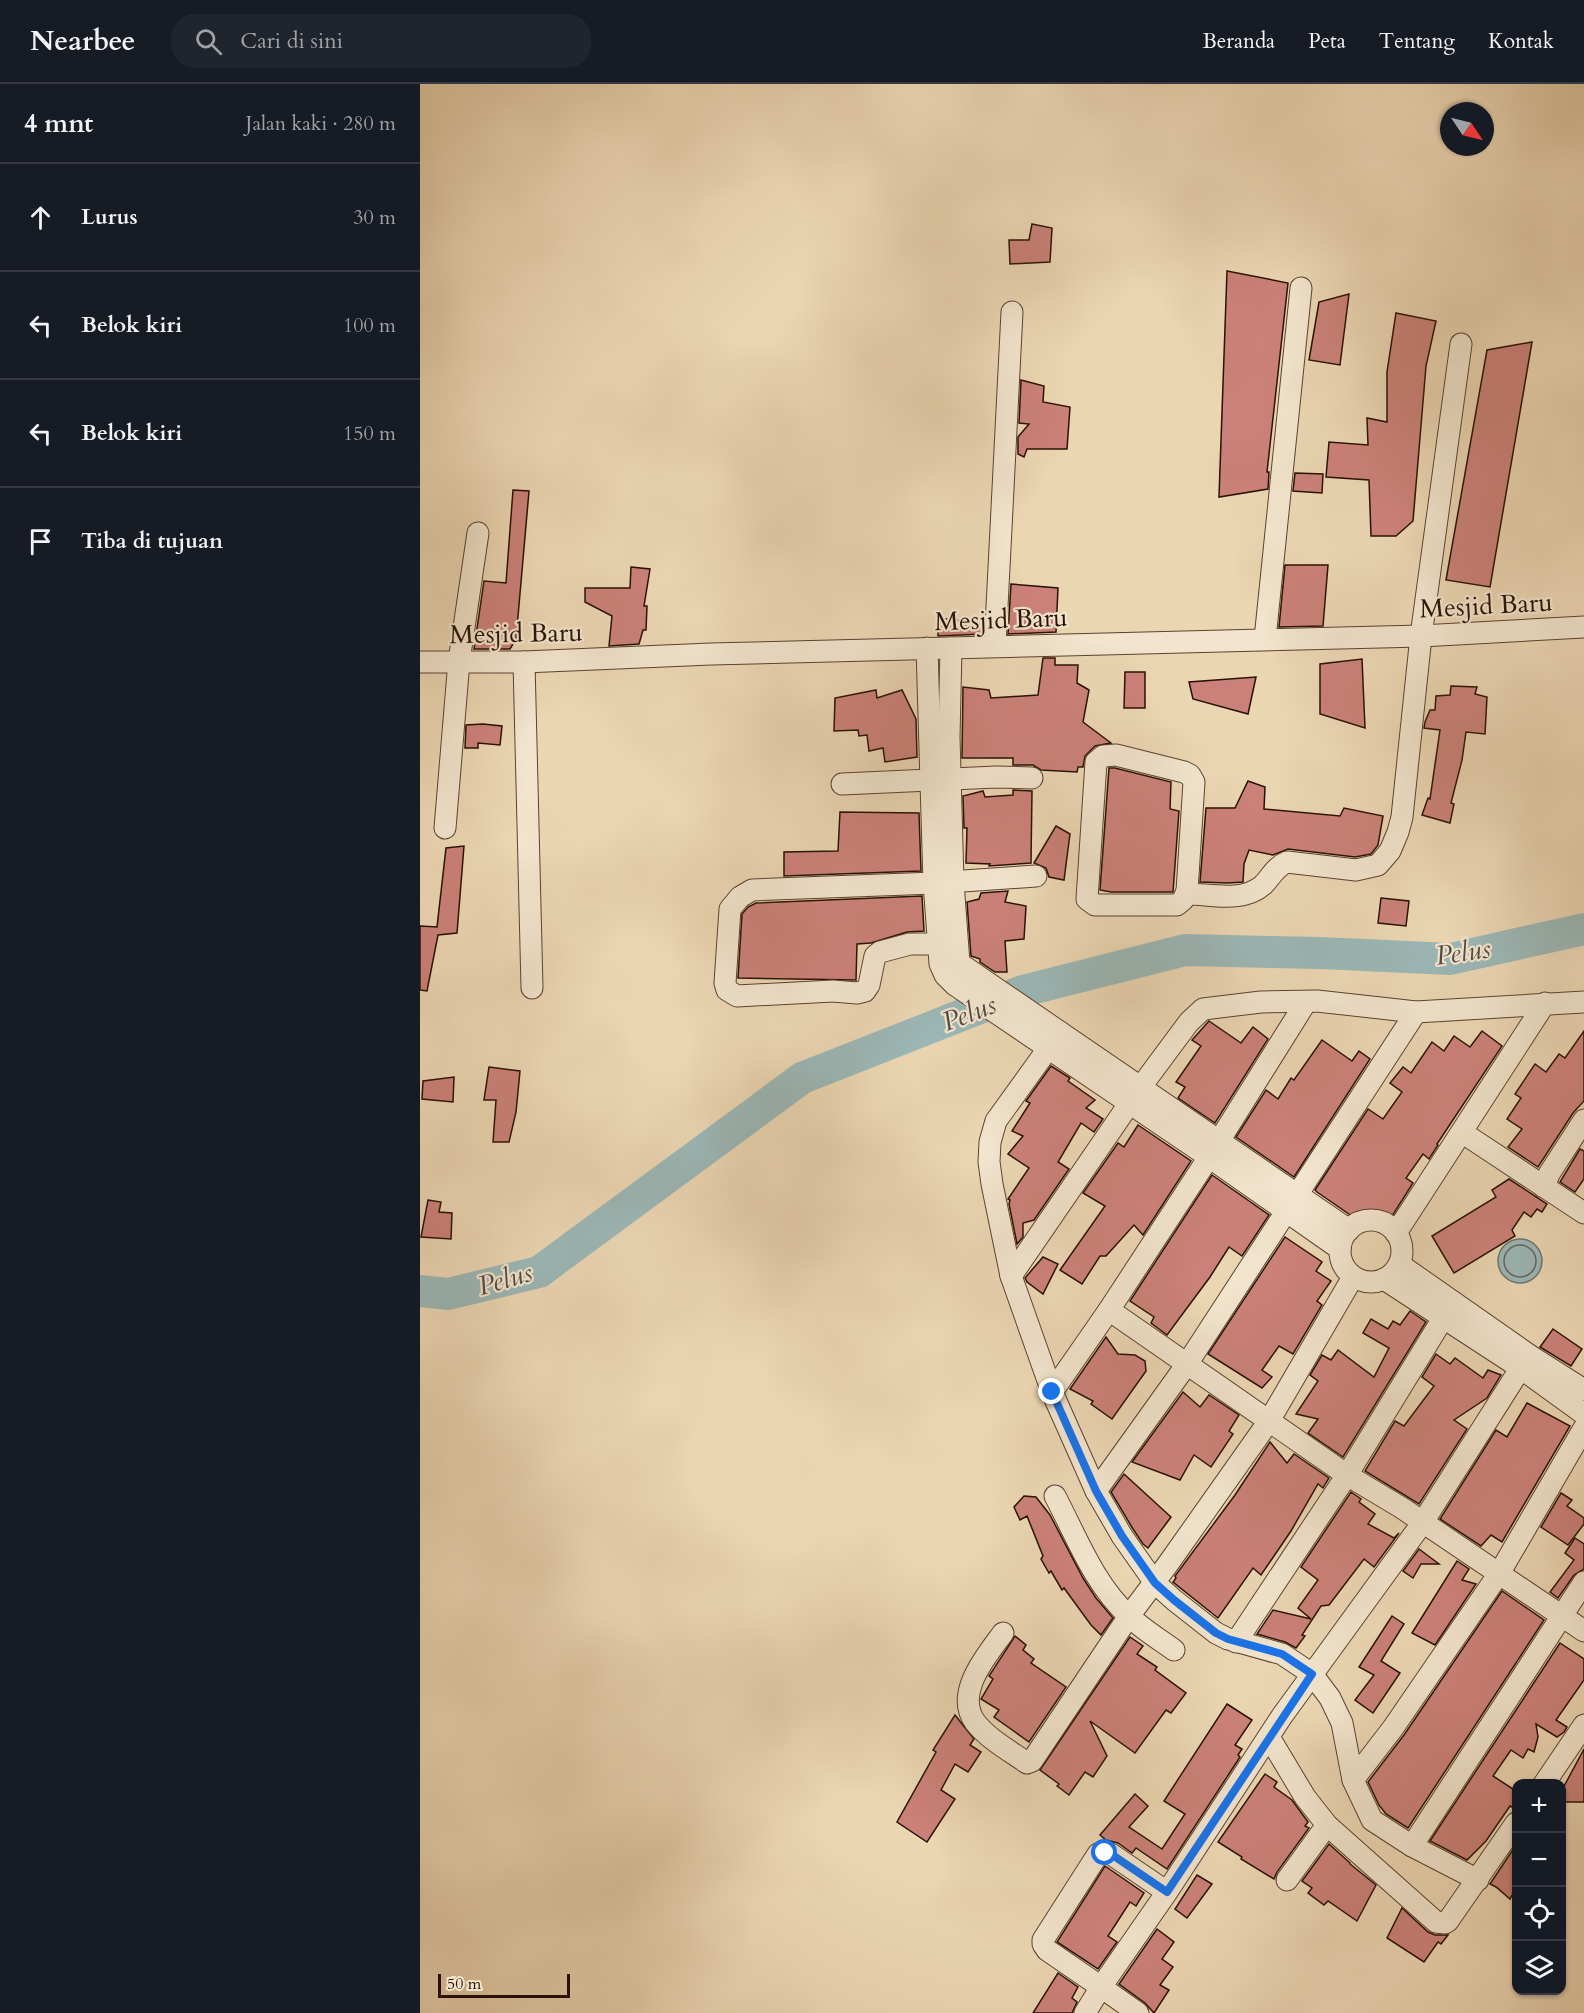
<!DOCTYPE html>
<html lang="id">
<meta charset="utf-8">
<style>
body{margin:0;font-family:Cardo,serif;background:#20242c;color:#f1f3f6}
.controls{position:absolute;right:18px;bottom:18px;display:grid;overflow:hidden;border-radius:12px;box-shadow:0 2px 4px #0004}
.controls button{width:54px;height:54px;display:grid;place-items:center;padding:0;border:0;border-bottom:2px solid #363941;background:#171b24;color:#f1f3f6;font:30px sans-serif}
.compass{position:absolute;left:1020px;top:18px;width:54px;height:54px;border-radius:50%;background:#171b24;box-shadow:0 2px 4px #0004;rotate:125deg}
.scale{position:absolute;left:18px;bottom:15px;width:132px;box-sizing:border-box;padding-left:6px;border:3px solid #291105;border-top:0;font-size:16px;line-height:21px;white-space:nowrap;color:#291105;-webkit-text-stroke:4px #f2e4cd;paint-order:stroke}
.stop{position:absolute;width:18px;height:18px;margin:-14px;border:4px solid #1a73e8;border-radius:50%;background:#fff}
.stop.end{background:#1a73e8;border-color:#fff;box-shadow:0 2px 6px #0008}
.list{margin:0;padding:0;list-style:none}
h2{display:flex;justify-content:space-between;align-items:center;height:78px;margin:0;padding:0 24px;font-size:26px}
h2 small{font-size:20px;font-weight:400;color:#9ea1a6}
.list li{display:grid;grid-template-columns:39px 1fr auto;gap:18px;align-items:center;box-sizing:border-box;height:108px;padding:0 24px;border-top:2px solid #363941}
.list b{display:block;font-size:22px;white-space:nowrap}
.list em{font-size:20px;font-style:normal;color:#9ea1a6}
.icon{flex:none;width:33px;height:33px;fill:none;stroke:currentColor;stroke-width:2;stroke-linecap:round;stroke-linejoin:round}
.map{position:relative;flex:none;width:1164px;height:1929px;overflow:hidden}
header{display:flex;align-items:center;gap:36px;box-sizing:border-box;height:84px;padding:0 30px;background:#171b24;border-bottom:2px solid #363941}
header strong{font-size:28px}
nav{display:flex;gap:33px;margin-inline-start:auto;font-size:21px}
.search{width:420px;height:54px;background:#20242c;display:flex;align-items:center;gap:15px;box-sizing:border-box;padding:0 21px;border-radius:24px;color:#9ea1a6;font-size:22px}
main{display:flex}
aside{flex:1;background:#171b24}
.map>svg:first-child{display:block}
.water{fill:#9bb7b6;stroke:#6d756f;stroke-width:1.5}
.lines{fill:none;stroke-linecap:round;stroke-linejoin:round}
.shore{stroke:#62645e;stroke-width:1.5}
.river{stroke:#9bb7b6;stroke-width:32}
.building{fill:#cb8179;stroke:#291105;stroke-width:1.5}
.minor-casing{stroke:#5a4230;stroke-width:23}
.minor{stroke:#f2e4cd;stroke-width:21}
.route{stroke:#1a73e8;stroke-width:8}
.labels{text-anchor:middle;stroke-width:4.5;stroke-linejoin:round;paint-order:stroke}
.street-label{font-size:26px;fill:#291105;stroke:#f2e4cd}
.water-label{font-size:27px;font-style:italic;fill:#514b43;stroke:#f2e4cd}
</style>
<header>
<strong>Nearbee</strong>
<div class="search"><svg class="icon" aria-label="search" viewBox="0 0 24 24"><circle cx="10" cy="10" r="6"/><path d="M15 15l6 6"/></svg>Cari di sini</div>
<nav><a>Beranda</a><a>Peta</a><a>Tentang</a><a>Kontak</a></nav>
</header>
<main>
<aside>
<h2>4 mnt<small>Jalan kaki · 280 m</small></h2>
<ul class="list">
<li><svg class="icon" aria-label="ahead" viewBox="0 0 24 24"><path d="M12 20V5M6 11l6-6 6 6"/></svg><div><b>Lurus</b></div><em>30 m</em></li>
<li><svg class="icon" aria-label="left" viewBox="0 0 24 24"><path d="M17 20v-9H6M10 6l-5 5 5 5"/></svg><div><b>Belok kiri</b></div><em>100 m</em></li>
<li><svg class="icon" aria-label="left" viewBox="0 0 24 24"><path d="M17 20v-9H6M10 6l-5 5 5 5"/></svg><div><b>Belok kiri</b></div><em>150 m</em></li>
<li><svg class="icon" aria-label="arrive" viewBox="0 0 24 24"><path d="M6 21V4h12l-3 4 3 4H6"/></svg><div><b>Tiba di tujuan</b></div></li>
</ul>
</aside>
<div class="map">
<svg width="1164" height="1929" viewBox="0 0 1164 1929">
<rect width="100%" height="100%" fill="#ebd6b2"/>
<filter id="stains"><feTurbulence type="fractalNoise" baseFrequency=".00333" numOctaves="4"/><feColorMatrix values="0 0 0 0 .2 0 0 0 0 .09 0 0 0 0 .02 0 0 0 .5 -.17"/></filter>
<radialGradient id="worn" r=".72"><stop offset=".6" stop-color="#630" stop-opacity="0"/><stop offset="1" stop-color="#630" stop-opacity=".3"/></radialGradient>
<!-- water -->
<circle class="water" cx="1100" cy="1177" r="22"/>
<g class="lines">
<!-- shore -->
<circle class="shore" cx="1100" cy="1177" r="16"/>
<!-- river -->
<path class="river" d="M0,1207L28,1210L119,1188L382,994L603,907L765,866L900,869L1030,875L1164,845"/>
</g>
<!-- building -->
<g class="building">
<path d="M612,140L632,144L630,178L590,180L589,156H609Z"/>
<path d="M807,187L868,199L847,388H849L848,405L799,413Z"/>
<path d="M929,210L920,281L889,276L899,218Z"/>
<path d="M976,229L1016,237L1006,282L993,437L976,452H951L949,396L906,393L909,358L948,361L947,334L967,338V288Z"/>
<path d="M1112,258L1070,503L1026,496L1067,266Z"/>
<path d="M601,296L624,302L623,318L650,323L647,365H607L604,373L598,370V353L609,340L599,339Z"/>
<path d="M875,389L903,390L902,409L873,407Z"/>
<path d="M93,406L109,407L96,555L90,565H54L64,497L86,499Z"/>
<path d="M865,481H908L903,542L859,543Z"/>
<path d="M211,483L230,485L224,522H227L226,546H223L219,560L189,562L192,532L165,518V504H210Z"/>
<path d="M591,500L638,504L636,548L588,550Z"/>
<path d="M518,534L551,538V536H564L563,550L518,552Z"/>
<path d="M623,574H635V581H658L657,599L669,606L663,638L691,659L675,662L665,672L663,683H658L657,688L621,686L613,681H593V674H542L543,603L569,606L571,614L618,611Z"/>
<path d="M942,575L945,644L900,630V580Z"/>
<path d="M705,588H725V624H704Z"/>
<path d="M836,593L828,630L773,615L769,598Z"/>
<path d="M1031,602L1057,603L1055,610L1067,613L1065,650L1046,648L1042,676L1031,719L1034,720L1030,739L1002,731L1008,714L1010,715L1020,646L1004,644L1005,638L1010,626H1015L1016,612L1030,611Z"/>
<path d="M456,606L457,614L482,606L496,635L497,673L465,678L463,664L449,667L447,651L439,652L438,646L414,647L415,614Z"/>
<path d="M63,640L82,642L80,661L58,659V664H45L46,641Z"/>
<path d="M689,684H695L751,698L750,725L759,727L753,808H691L680,806Z"/>
<path d="M828,697L845,703L844,725L920,732L924,724L963,732L958,761L951,770L935,773L868,765L853,771L829,766L824,780L823,798L808,799L780,798L786,724H815Z"/>
<path d="M593,706L612,707L611,779L569,782L570,780L546,779L547,744H544L543,712L563,707L565,713L593,711Z"/>
<path d="M420,728L499,729L501,787L364,792V768L418,767Z"/>
<path d="M636,742L650,750L644,796L629,793L626,784L614,779Z"/>
<path d="M44,762L37,849L18,851L7,907L0,906V842L17,843L26,764Z"/>
<path d="M588,807L585,818L606,822L604,855L585,857L587,888H575L560,878V875L551,872L547,818L559,815L561,809Z"/>
<path d="M502,812L504,847L487,848L451,859L437,860L436,896L318,894L322,830L328,823L336,819Z"/>
<path d="M961,814L989,817L986,842L958,839Z"/>
<path d="M789,937L821,959L833,943L848,955L795,1039L758,1014L765,1003L756,998L781,962L772,956Z"/>
<path d="M1062,947L1082,962L1017,1060L1018,1061L1009,1075L1003,1070L986,1094L993,1099L969,1137L958,1130L956,1133L947,1126L939,1137L897,1108L895,1106L948,1025L963,1035L982,1008L970,999L983,983L991,989L1012,958L1024,967L1034,952L1050,963Z"/>
<path d="M1164,947V1017L1153,1029L1118,1083L1088,1063L1102,1045L1087,1035L1101,1014L1095,1010L1115,980L1126,988L1139,970L1145,974Z"/>
<path d="M902,956L932,977L939,967L950,975L874,1093L816,1053L846,1006L858,1015L871,994L874,996Z"/>
<path d="M631,982L650,994L648,997L675,1016L666,1024L683,1035L674,1048L661,1039L638,1078L649,1085L614,1136L603,1139V1153L597,1160L589,1120L590,1116L588,1115L609,1084L588,1070L603,1052L592,1047L610,1019L606,1017Z"/>
<path d="M69,983L100,987L96,1028L89,1058H73L76,1016H64Z"/>
<path d="M34,993L33,1018L2,1015L3,997Z"/>
<path d="M718,1041L771,1077L723,1151L714,1141L686,1172H680L662,1200L640,1186L685,1122L663,1109L698,1059L704,1063Z"/>
<path d="M1160,1065L1164,1067V1095L1155,1108L1140,1098Z"/>
<path d="M792,1091L849,1131L822,1172L809,1163L790,1193L747,1251L731,1239L734,1233L710,1217Z"/>
<path d="M1089,1095L1127,1120L1122,1128L1117,1125L1111,1133L1104,1128L1092,1146L1095,1152L1034,1189L1012,1152L1076,1113L1072,1106Z"/>
<path d="M8,1116L21,1118L19,1128L32,1129L31,1155L1,1153Z"/>
<path d="M865,1153L902,1178L896,1187L911,1197L897,1217L902,1221L873,1270L859,1262L842,1286L852,1293L842,1304L788,1270Z"/>
<path d="M623,1173L638,1180L623,1210L607,1198L605,1194Z"/>
<path d="M990,1227L1006,1238L923,1373L888,1349L898,1335L876,1330L898,1297L890,1291L902,1271L911,1276L918,1266L954,1293L969,1264L943,1249L951,1235L968,1245L973,1237L980,1241Z"/>
<path d="M1133,1245L1162,1265L1151,1282L1120,1263Z"/>
<path d="M686,1253L698,1270L715,1271L725,1277L726,1287L692,1335L671,1320L673,1317L650,1305Z"/>
<path d="M1016,1270L1030,1280L1035,1274L1063,1294L1068,1286L1081,1291L1067,1314L1034,1336L1047,1345L999,1420L945,1387L975,1337L984,1342L1014,1302L1002,1293Z"/>
<path d="M763,1308L780,1323L789,1311L819,1331L809,1347L813,1350L791,1383L774,1371L760,1396L712,1378Z"/>
<path d="M1107,1319L1150,1342L1082,1458L1071,1451L1061,1462L1020,1435L1076,1346L1087,1353Z"/>
<path d="M850,1358L867,1379L874,1370L909,1394L903,1404L898,1400L871,1447L841,1491L833,1484L798,1534L753,1498L756,1494L755,1492L815,1411Z"/>
<path d="M704,1390L751,1433L728,1464L723,1460L713,1445L691,1408Z"/>
<path d="M931,1408L941,1415L939,1418L955,1430L948,1440L974,1454L979,1449L954,1483L944,1475L909,1521L901,1522L882,1551L885,1552L876,1564L865,1558L837,1550L853,1526L891,1535L878,1524L898,1496L881,1483Z"/>
<path d="M1141,1409L1152,1416L1147,1422L1164,1434V1440L1148,1461L1121,1443Z"/>
<path d="M604,1412L616,1413L630,1431L663,1494L676,1514L693,1534L681,1551L671,1541L644,1504L642,1506L631,1487L629,1489L621,1475L623,1472L607,1432L600,1436L594,1423Z"/>
<path d="M1155,1454L1164,1460V1485L1154,1491L1138,1514L1130,1508L1154,1476L1145,1469Z"/>
<path d="M999,1465L1019,1480H1001L993,1494L983,1487Z"/>
<path d="M1037,1477L1049,1485L1042,1496L1056,1500L1015,1561L992,1549Z"/>
<path d="M1082,1507L1124,1536L988,1744L966,1730L959,1721L948,1698L984,1651Z"/>
<path d="M972,1532L984,1540L961,1577L980,1589L953,1629L935,1616L954,1591L939,1583Z"/>
<path d="M595,1552L606,1561L603,1566L614,1575L611,1579L646,1603L609,1658L574,1633L579,1626L561,1615L573,1595L569,1592Z"/>
<path d="M710,1553L723,1562L717,1570L737,1583L735,1586L766,1609L751,1629L746,1626L715,1669L670,1637L687,1672L673,1693L665,1688L649,1711L637,1702L639,1700L620,1686Z"/>
<path d="M1140,1559L1164,1575V1596L1136,1636L1147,1643L1144,1648L1137,1653L1116,1640L1118,1653L1114,1668L1108,1665L1103,1674L1091,1666L1073,1692L1096,1707V1725L1090,1722L1066,1757L1047,1776L1010,1757Z"/>
<path d="M807,1620L832,1636L815,1661L822,1665L818,1671L820,1673L747,1785L716,1764L712,1769L698,1759L686,1756L680,1751L715,1710L728,1722L709,1743L742,1765L765,1730L744,1717Z"/>
<path d="M535,1631L554,1655L550,1661L561,1668L548,1688L535,1680L521,1706L535,1715L507,1758L477,1738L516,1668L513,1666Z"/>
<path d="M1164,1665V1718H1142V1706Z"/>
<path d="M845,1690L857,1698L854,1703L872,1716L888,1738L885,1742L889,1744L857,1788L854,1795L821,1775L822,1773L798,1758Z"/>
<path d="M909,1760L930,1779V1780L956,1801L937,1837L908,1817L904,1821L888,1809L892,1804L882,1797Z"/>
<path d="M1096,1761V1804L1090,1815L1076,1803L1070,1800Z"/>
<path d="M685,1782L724,1809L716,1822L710,1818L688,1852L697,1858L678,1885L637,1858Z"/>
<path d="M777,1791L792,1800L767,1834L755,1825Z"/>
<path d="M982,1824L1008,1848L1015,1851H1028L1021,1860L1018,1858L1004,1878L967,1854Z"/>
<path d="M737,1845L754,1858L742,1875L753,1883L740,1901L749,1906L734,1929L725,1919L699,1900Z"/>
<path d="M638,1889L658,1903L652,1914L657,1918L652,1929H613Z"/>
</g>
<g class="lines">
<defs>
<g id="minor">
<path d="M845,555L881,204"/>
<path d="M575,562L592,228"/>
<path d="M507,564L514,799L520,880L525,891L535,901L789,1073L920,1165"/>
<path d="M531,564L529,653L533,798L539,879L929,1146"/>
<path d="M0,578H104L291,570L1001,552L1164,543"/>
<path d="M104,578L112,904"/>
<path d="M696,671L764,688L770,691L774,698L767,807L763,816L757,821H675L667,815L676,678L683,672Z"/>
<path d="M422,700L576,693L612,694"/>
<path d="M25,744L39,577L58,449"/>
<path d="M767,807L771,810C794,811 824,818 843,801C851,793 855,783 867,778L936,786L958,781L970,767L978,748L982,733L1001,552L1041,260"/>
<path d="M531,860H490L460,868L455,872L449,901L445,907L437,909L413,907L317,912L307,906L305,899L310,825L320,813L332,806L514,799L616,792"/>
<path d="M640,948L576,1037L570,1058L569,1078L572,1100L591,1192L632,1308L676,1407L702,1452L735,1499L754,1516L796,1549L808,1555L862,1570L892,1590L910,1614L922,1639L933,1696L952,1736L992,1762L1058,1796"/>
<path d="M1043,1049L1164,1129"/>
<path d="M1124,1103L1129,1090L1164,1036"/>
<circle cx="951" cy="1167" r="31"/>
<path d="M976,1149L1125,919"/>
<path d="M979,1180L1109,1271L1164,1306"/>
<path d="M591,1192L720,1004L769,938L783,925L841,918L897,917L996,928L1164,918"/>
<path d="M964,1195L1102,1285L1164,1330"/>
<path d="M689,1226L927,1391L982,1424L1164,1547"/>
<path d="M632,1308L689,1226L789,1073L886,918"/>
<path d="M676,1407L767,1280L996,928"/>
<path d="M635,1412C656,1452 675,1502 709,1532C722,1545 739,1555 754,1566"/>
<path d="M583,1549C567,1571 534,1609 555,1638C568,1655 590,1667 607,1679L612,1677L709,1532L748,1480L849,1337L933,1193"/>
<path d="M816,1558L927,1391L1033,1218"/>
<path d="M849,1653L885,1713L907,1741L1016,1838L1025,1839L1028,1837L1096,1739"/>
<path d="M933,1696L973,1644L1080,1488L1164,1344"/>
<path d="M1124,1700L1164,1641"/>
<path d="M992,1762L1164,1498"/>
<path d="M867,1796L907,1741"/>
<path d="M747,1808L691,1770L685,1769L678,1770L623,1856V1860L627,1866L681,1903L747,1808L862,1632L1003,1438L1109,1271"/>
<path d="M665,1929L681,1903L718,1929"/>
</g>
</defs>
<!-- minor casing -->
<use href="#minor" class="minor-casing"/>
<!-- minor -->
<use href="#minor" class="minor"/>
</g>
<g class="lines">
<!-- route -->
<path class="route" d="M632,1308L676,1407L702,1452L735,1499L754,1516L796,1549L808,1555L862,1570L892,1590L747,1808L691,1770L685,1769"/>
</g>
<g class="labels">
<!-- street labels -->
<g class="street-label">
<text transform="translate(1066 521) rotate(-3)" y="9">Mesjid Baru</text>
<text transform="translate(581 535) rotate(-2)" y="9">Mesjid Baru</text>
<text transform="translate(96 549) rotate(-1)" y="9">Mesjid Baru</text>
</g>
<!-- water labels -->
<g class="water-label">
<text transform="translate(1043 868) rotate(-8)" y="9">Pelus</text>
<text transform="translate(549 929) rotate(-21)" y="9">Pelus</text>
<text transform="translate(85 1195) rotate(-16)" y="9">Pelus</text>
</g>
</g>
<rect width="100%" height="100%" filter="url(#stains)"/>
<rect width="100%" height="100%" fill="url(#worn)"/>
</svg>
<div class="controls">
<button>+</button>
<button>−</button>
<button><svg class="icon" aria-label="locate" viewBox="0 0 24 24"><circle cx="12" cy="12" r="6"/><path d="M12 2v4M12 18v4M2 12h4M18 12h4"/></svg></button>
<button><svg class="icon" aria-label="layers" viewBox="0 0 24 24"><path d="M12 4l9 5-9 5-9-5zM3 14l9 5 9-5"/></svg></button>
</div>
<svg class="compass" viewBox="-18 -18 36 36"><path d="M0-13l5 13h-10z" fill="#e53935"/><path d="M0 13l5-13h-10z" fill="#9ea1a6"/></svg>
<div class="scale">50 m</div>
<div class="stop" style="left:685px;top:1769px"></div>
<div class="stop end" style="left:632px;top:1308px"></div>
</div>
</main>
